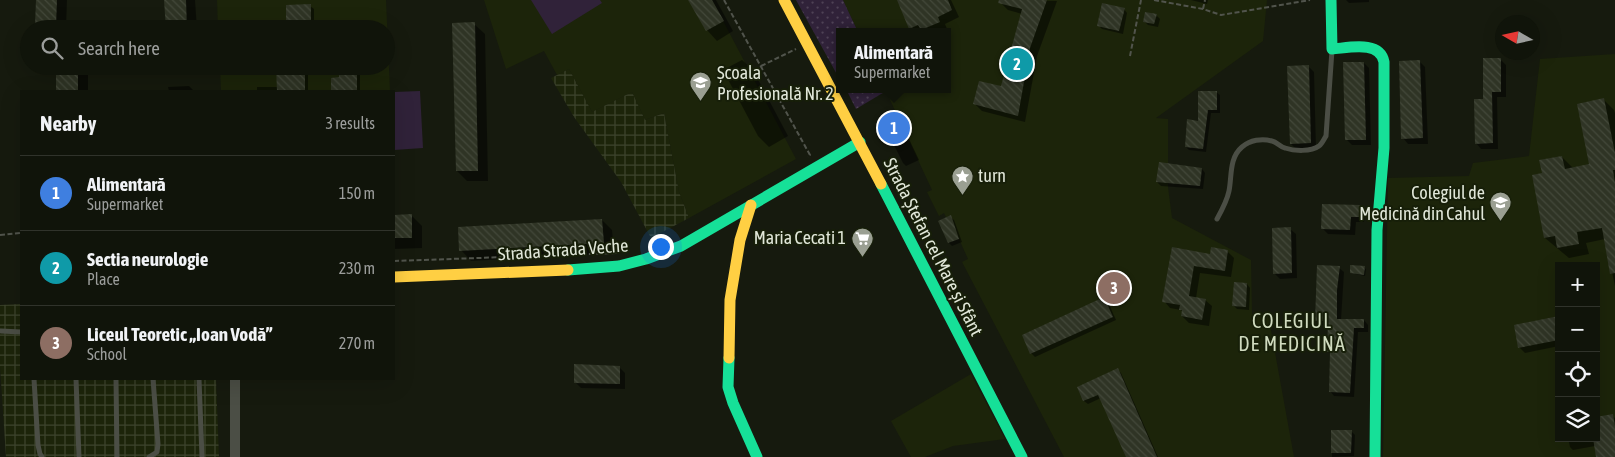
<!DOCTYPE html>
<meta charset="utf-8">
<style>
body{margin:0;font-family:"Asap Condensed",sans-serif;background:#191d13;color:#f1f3f6}
.controls{position:absolute;right:15px;bottom:15px;display:grid;overflow:hidden;border-radius:0px;box-shadow:0 5px 20px #0002}
.controls button{width:45px;height:45px;display:grid;place-items:center;padding:0;border:0;border-bottom:1px solid #30332b;background:#10140a;color:#f1f3f6;font:25px sans-serif}
.compass{position:absolute;left:1495px;top:15px;width:45px;height:45px;border-radius:50%;background:#10140a;box-shadow:0 5px 20px #0002;rotate:279deg}
.you{position:absolute;left:660px;top:246px;width:18px;height:18px;margin:-12px;border:4px solid #fff;border-radius:50%;background:#1a73e8;box-shadow:0 0 0 8px #1a73e833}
.badge{display:grid;place-items:center;width:32px;height:32px;border-radius:50%;background:#9a9f92;color:#fff;font-size:16px;font-weight:700}
.pin{position:absolute;translate:-50% -50%;border:2px solid #fff;box-shadow:0 1px 5px #0006}
.popup{position:absolute;left:836px;top:28px;width:115px;height:65px;box-sizing:border-box;display:grid;place-content:center;border-radius:0px;background:#10140a;filter:drop-shadow(0 1px 4px #0005);font-size:16px;white-space:nowrap;color:#9c9e9c}
.popup b{font-size:19px;color:#f1f3f6}
.popup::after{content:'';position:absolute;left:50%;top:100%;margin-left:-10px;border:10px solid transparent;border-top-color:#10140a}
.list{margin:0;padding:0;list-style:none}
h2{display:flex;justify-content:space-between;align-items:center;height:65px;margin:0;padding:0 20px;font-size:21px}
h2 small{font-size:16px;font-weight:400;color:#9c9e9c}
.list li{display:grid;grid-template-columns:32px 1fr auto;gap:15px;align-items:center;box-sizing:border-box;height:75px;padding:0 20px;border-top:1px solid #30332b}
.list b{display:block;font-size:19px;white-space:nowrap}
.list p{margin:0;font-size:16px;white-space:nowrap;color:#9c9e9c}
.list em{font-size:16px;font-style:normal;color:#9c9e9c}
.icon{flex:none;width:28px;height:28px;fill:none;stroke:currentColor;stroke-width:2;stroke-linecap:round;stroke-linejoin:round}
.map{position:relative;flex:none;width:1615px;height:457px;overflow:hidden}
.search{position:absolute;background:#10140a;box-shadow:0 5px 20px #0002;left:20px;top:20px;width:375px;height:55px;display:flex;align-items:center;gap:12px;box-sizing:border-box;padding:0 18px;border-radius:28px;color:#9c9e9c;font-size:19px}
.panel{position:absolute;background:#10140a;box-shadow:0 5px 20px #0002;left:20px;top:90px;width:375px;height:290px;border-radius:0px}
.map>svg:first-child{display:block}
.built{fill:#1c240a;fill-rule:evenodd}
.industrial{fill:url(#industrial-grid)}
.grass{fill:url(#grass-dots)}
.pitch{fill:#302239}
.shadow{fill:#0007}
.building{fill:url(#building-back-hatch)}
.lines{fill:none;stroke-linecap:round;stroke-linejoin:round}
.path{stroke:#51544c;stroke-width:2;stroke-dasharray:5 2.5;stroke-linecap:butt}
.lane{stroke:#4b4e45;stroke-width:5}
.street{stroke:#4b4e45;stroke-width:10}
.fast{stroke:#16e098;stroke-width:11}
.slow{stroke:#ffcf43;stroke-width:11}
.labels{text-anchor:middle;stroke-width:4;stroke-linejoin:round;paint-order:stroke}
.poi-label{font-size:18px;fill:#e1e7d9;stroke:#171f09;text-anchor:start}
.street-label{font-size:18px;fill:#e1e7d9;stroke:#171f09}
.quarter-label{font-size:20px;letter-spacing:1px;fill:#d0dbbf;stroke:#171f09}
</style>
<div class="map">
<svg width="1615" height="457" viewBox="0 0 1615 457">
<defs>
<pattern id="industrial-grid" width="8" height="8" patternUnits="userSpaceOnUse" patternTransform="scale(1.25)"><rect width="8" height="8" fill="#1c240a"/><path d="M0 4h8M4 0v8" fill="none" stroke="#3d442d"/></pattern>
<pattern id="grass-dots" width="8" height="8" patternUnits="userSpaceOnUse" patternTransform="scale(1.25)"><rect width="8" height="8" fill="#302239"/><path d="M2 2h.1M6 6h.1" fill="none" stroke="#4e4255" stroke-width="1.8" stroke-linecap="round"/></pattern>
<pattern id="building-back-hatch" width="6" height="6" patternUnits="userSpaceOnUse" patternTransform="scale(1.25)"><rect width="6" height="6" fill="#2f3425"/><path d="M-1 5l2 2M0 0l6 6M5-1l2 2" fill="none" stroke="#43483a"/></pattern>
</defs>
<rect width="100%" height="100%" fill="#161a0e"/>
<!-- built -->
<g class="built">
<path d="M217,0H386L390,91H221L220,66H386V29H218Z"/>
<path d="M484,0H712L796,159L689,218L679,192L664,113L645,120L632,92L592,112L569,69L557,75L544,51L506,69Z"/>
<path d="M843,0H1267L1263,41L1156,118L1168,119V187L1172,218L1251,260L1252,314H1268L1294,457H1064L962,262L968,259L954,228L952,229L944,213L939,216L927,192L932,190L885,89H948V32H858Z"/>
<path d="M1615,54V457H1383L1388,178L1469,176L1473,163L1529,156L1540,59ZM1559,266H1596V438H1559Z"/>
<path d="M971,374L1005,439L953,446L925,457H911L891,421Z"/>
</g>
<!-- industrial -->
<g class="industrial">
<path d="M569,69L592,112L632,92L645,120L664,113L679,192L689,218L651,238L621,182L574,117L551,78Z"/>
<path d="M21,304V379H216L219,457H6L0,366V305Z"/>
</g>
<!-- grass -->
<g class="grass">
<path d="M796,0H843L858,32H840V80Z"/>
<path d="M846,89H885L886,91L856,109Z"/>
</g>
<!-- pitch -->
<g class="pitch">
<path d="M531,0H600L602,3L552,34Z"/>
<path d="M420,91L423,148L394,150V92Z"/>
</g>
<!-- shadow -->
<g class="shadow">
<path d="M37,0H67L66,28L79,29H41L37,24Z"/>
<path d="M166,0H195L197,29H167Z"/>
<path d="M689,0H716L733,31L717,41L707,30Z"/>
<path d="M899,0H951L959,17L945,24L947,29L941,32H914L910,28Z"/>
<path d="M1002,0L1057,1L1037,56L1025,122L982,111L975,104L1002,88L1022,14L1008,10L1001,3Z"/>
<path d="M1191,0H1208L1207,4Z"/>
<path d="M1346,0H1369V2L1349,3Z"/>
<path d="M288,6H310L314,9V29H288Z"/>
<path d="M1124,9L1127,13L1123,34L1102,29L1098,25Z"/>
<path d="M1156,15L1160,19L1158,27L1148,25L1144,21Z"/>
<path d="M474,24L485,34L488,181H467L457,171Z"/>
<path d="M1500,59L1506,65V97H1497L1498,149H1481L1476,143L1484,100Z"/>
<path d="M742,60L753,70L788,136L769,147L758,136L723,70Z"/>
<path d="M1420,62L1425,67L1428,144H1408L1403,138Z"/>
<path d="M1364,63L1369,68L1371,145H1352L1347,140Z"/>
<path d="M58,66H88V91H57Z"/>
<path d="M175,66H198L199,70L179,71Z"/>
<path d="M278,66H308V90L331,91H257V87H278Z"/>
<path d="M1308,66L1314,72L1316,149H1296L1291,144Z"/>
<path d="M357,70L360,74V91H332V79H341Z"/>
<path d="M189,86L194,91H169L168,87Z"/>
<path d="M1216,92L1220,95V113H1211L1206,152L1189,150L1186,147Z"/>
<path d="M1604,100L1614,110L1615,113V286L1605,239L1586,243L1589,254L1569,258L1545,238L1543,174L1562,157L1573,168L1590,165Z"/>
<path d="M894,112L898,116L919,160L906,166L903,163L881,119Z"/>
<path d="M1202,169L1205,173L1203,189L1161,186L1157,182Z"/>
<path d="M1359,207L1365,212L1364,222H1356L1355,235L1328,234L1322,228Z"/>
<path d="M411,215L422,226V248L394,249V216Z"/>
<path d="M950,217L954,220L962,242L952,246L949,243Z"/>
<path d="M602,220L612,230L614,253L471,261L461,250Z"/>
<path d="M1290,229L1296,234L1297,278L1280,279L1274,273Z"/>
<path d="M1173,249L1211,255L1227,251L1234,258L1231,277L1200,273L1196,298L1205,300L1212,306L1209,326L1189,323L1182,316L1183,312L1181,310L1170,308L1164,301Z"/>
<path d="M1339,268L1344,272L1341,320H1364L1368,325V332H1358L1354,397L1334,396L1330,391L1331,354L1328,351L1329,325H1321L1316,320Z"/>
<path d="M1364,268L1366,269L1365,276L1351,273Z"/>
<path d="M1247,284L1250,288L1249,310L1237,309L1234,306Z"/>
<path d="M1104,299L1108,302L1116,320L1035,357L1031,353Z"/>
<path d="M1559,318V346L1525,353L1519,347Z"/>
<path d="M620,368L625,373V389L581,388L575,382Z"/>
<path d="M1118,370L1121,373L1158,457H1127L1101,398L1088,404L1084,401L1079,387Z"/>
<path d="M1612,416L1615,418V457H1597L1595,446L1573,450L1570,447L1568,438H1596Z"/>
<path d="M1332,431H1351L1355,435L1354,456L1332,457Z"/>
</g>
<!-- building -->
<g class="building">
<path d="M36,0H57L56,26L35,25Z"/>
<path d="M164,0H186L187,29H166Z"/>
<path d="M688,0H712L724,21L706,31Z"/>
<path d="M897,0H948L952,10L938,17L940,22L921,30L918,25L909,29Z"/>
<path d="M999,0H1047L1030,48L1018,116L973,104L979,81L1001,86L1022,9L998,3Z"/>
<path d="M1102,3L1125,8L1119,31L1097,26Z"/>
<path d="M311,4V29H295V26H286V5Z"/>
<path d="M1145,12L1157,14L1154,24L1143,22Z"/>
<path d="M475,22L478,171H456L452,23Z"/>
<path d="M1483,58H1501V92H1492L1493,143L1475,144L1474,99H1483Z"/>
<path d="M1420,60L1423,138L1401,139L1399,61Z"/>
<path d="M1343,62H1364L1366,140H1345Z"/>
<path d="M1309,65L1311,143L1290,144L1287,66Z"/>
<rect x="56" y="66" width="22" height="25"/>
<path d="M276,66H305V91H277Z"/>
<path d="M339,69H357V91H331V78L339,77Z"/>
<path d="M1198,91H1217V110H1208L1203,149L1185,147L1187,119L1198,121Z"/>
<path d="M1604,98L1615,153V170H1613L1615,183V273L1610,274L1602,228L1577,232L1579,244L1557,248L1555,236L1544,238L1532,175L1542,173L1539,160L1562,156L1565,169L1589,164L1577,104Z"/>
<path d="M1159,162L1202,168L1200,186L1156,182Z"/>
<path d="M1322,204L1360,205L1359,217H1351L1350,230L1321,229Z"/>
<path d="M412,214V238H394V215Z"/>
<path d="M951,215L959,239L948,243L938,221Z"/>
<path d="M602,219L604,243L459,251L458,227Z"/>
<path d="M1291,227L1292,273L1273,274L1272,228Z"/>
<path d="M1172,247L1210,254L1211,247L1228,250L1225,271L1194,266L1189,296L1206,299L1202,320L1181,316L1182,310H1179L1180,305L1162,302Z"/>
<path d="M1317,265L1340,266L1337,290V319H1364V328H1354L1350,393L1329,392L1330,352H1327L1328,321H1315Z"/>
<path d="M1350,265L1365,266L1364,275L1350,273Z"/>
<path d="M1234,282L1247,283L1246,307L1232,306Z"/>
<path d="M1104,297L1113,317L1030,354L1022,335Z"/>
<path d="M1559,316V340L1518,348L1514,325Z"/>
<path d="M574,364L620,366V384L574,383Z"/>
<path d="M1118,368L1157,457H1126L1098,395L1083,401L1077,387Z"/>
<path d="M1613,414L1615,426V457H1596L1593,438H1596V417Z"/>
<path d="M1331,430H1352L1351,453H1331Z"/>
</g>
<g class="lines">
<!-- path -->
<g class="path">
<path d="M724,0L810,155L808,157"/>
<path d="M1154,0L1203,9L1221,15L1310,0"/>
<path d="M1203,9L1205,0"/>
<path d="M1130,56L1141,0"/>
<path d="M761,66L796,49"/>
<path d="M0,235L21,233"/>
<path d="M394,261L618,253"/>
</g>
<!-- lane -->
<g class="lane">
<path d="M1217,219C1222,210 1227,201 1229,191C1232,176 1229,158 1242,147C1250,140 1262,138 1272,141C1277,142 1280,147 1285,148C1294,151 1311,152 1319,146C1322,144 1324,139 1326,136L1332,50"/>
<path d="M1,331L21,332"/>
<path d="M34,379L38,445L40,454L42,457"/>
<path d="M76,379L79,457"/>
<path d="M116,379L117,457"/>
<path d="M199,379L202,457"/>
<path d="M149,457L157,452L158,444L153,379"/>
</g>
<!-- street -->
<path class="street" d="M235,379V457"/>
<!-- fast -->
<g class="fast">
<path d="M1331,0L1332,49C1348,48 1380,40 1384,62V148L1377,230L1375,457"/>
<path d="M881,184L1022,457"/>
<path d="M568,270L619,266L646,259L681,246L860,142"/>
<path d="M729,358L728,387L733,403L757,457"/>
</g>
<!-- slow -->
<g class="slow">
<path d="M784,0L881,184"/>
<path d="M394,277L568,270"/>
<path d="M729,358L730,300L740,240L751,205"/>
</g>
</g>
<!-- icons -->
<defs>
<symbol id="university-pin" viewBox="-11 -11 22 30"><path d="M0 17L-7.5 6A9.5 9.5 0 1 1 7.5 6Z" fill="#9a9f92" stroke="#171f09"/><path d="M0-5L7-2L0 1L-7-2ZM-4 1L0 2.5L4 1V4Q0 6-4 4Z" fill="#fff"/></symbol>
<symbol id="sight-pin" viewBox="-11 -11 22 30"><path d="M0 17L-7.5 6A9.5 9.5 0 1 1 7.5 6Z" fill="#9a9f92" stroke="#171f09"/><path d="M0-6L1.8-2.2L6-1.7L2.9 1.2L3.7 5.4L0 3.3L-3.7 5.4L-2.9 1.2L-6-1.7L-1.8-2.2Z" fill="#fff"/></symbol>
<symbol id="supermarket-pin" viewBox="-11 -11 22 30"><path d="M0 17L-7.5 6A9.5 9.5 0 1 1 7.5 6Z" fill="#9a9f92" stroke="#171f09"/><path d="M-6-5.5h2.5l.6 2H6L4.5 2H-2.5L-4.4-4H-6ZM-1.5 3.2a1.3 1.3 0 1 0 .1 0ZM3 3.2a1.3 1.3 0 1 0 .1 0Z" fill="#fff"/></symbol>
</defs>
<g fill-rule="evenodd">
<use href="#university-pin" x="688" y="70" width="25" height="34"/>
<use href="#sight-pin" x="950" y="164" width="25" height="34"/>
<use href="#university-pin" x="1488" y="190" width="25" height="34"/>
<use href="#supermarket-pin" x="850" y="226" width="25" height="34"/>
</g>
<g class="labels">
<!-- poi labels -->
<g class="poi-label">
<text x="717" y="79">Școala<tspan x="717" dy="21">Profesională Nr. 2</tspan></text>
<text x="978" y="182">turn</text>
<text x="1485" y="199" text-anchor="end">Colegiul de<tspan x="1485" dy="21">Medicină din Cahul</tspan></text>
<text x="846" y="244" text-anchor="end">Maria Cecati 1</text>
</g>
<!-- street labels -->
<g class="street-label">
<text transform="translate(933 247) rotate(63)" y="6">Strada Ștefan cel Mare și Sfânt</text>
<text transform="translate(563 250) rotate(-4)" y="6">Strada Strada Veche</text>
</g>
<!-- quarter labels -->
<g class="quarter-label">
<text x="1292" y="328">COLEGIUL<tspan x="1292" dy="23">DE MEDICINĂ</tspan></text>
</g>
</g>
</svg>
<div class="controls">
<button>+</button>
<button>−</button>
<button><svg class="icon" aria-label="locate" viewBox="0 0 24 24"><circle cx="12" cy="12" r="6"/><path d="M12 2v4M12 18v4M2 12h4M18 12h4"/></svg></button>
<button><svg class="icon" aria-label="layers" viewBox="0 0 24 24"><path d="M12 4l9 5-9 5-9-5zM3 14l9 5 9-5"/></svg></button>
</div>
<svg class="compass" viewBox="-18 -18 36 36"><path d="M0-13l5 13h-10z" fill="#e53935"/><path d="M0 13l5-13h-10z" fill="#9c9e9c"/></svg>
<div class="you"></div>
<div class="pin badge" style="left:894px;top:128px;background:#3f7fe0">1</div>
<div class="popup"><b>Alimentară</b>Supermarket</div>
<div class="pin badge" style="left:1017px;top:64px;background:#0f9aa8">2</div>
<div class="pin badge" style="left:1114px;top:288px;background:#8d6e63">3</div>
<div class="search"><svg class="icon" aria-label="search" viewBox="0 0 24 24"><circle cx="10" cy="10" r="6"/><path d="M15 15l6 6"/></svg>Search here</div>
<section class="panel">
<h2>Nearby<small>3 results</small></h2>
<ul class="list">
<li><span class="badge" style="background:#3f7fe0">1</span><div><b>Alimentară</b><p>Supermarket</p></div><em>150 m</em></li>
<li><span class="badge" style="background:#0f9aa8">2</span><div><b>Sectia neurologie</b><p>Place</p></div><em>230 m</em></li>
<li><span class="badge" style="background:#8d6e63">3</span><div><b>Liceul Teoretic „Ioan Vodă”</b><p>School</p></div><em>270 m</em></li>
</ul>
</section>
</div>
